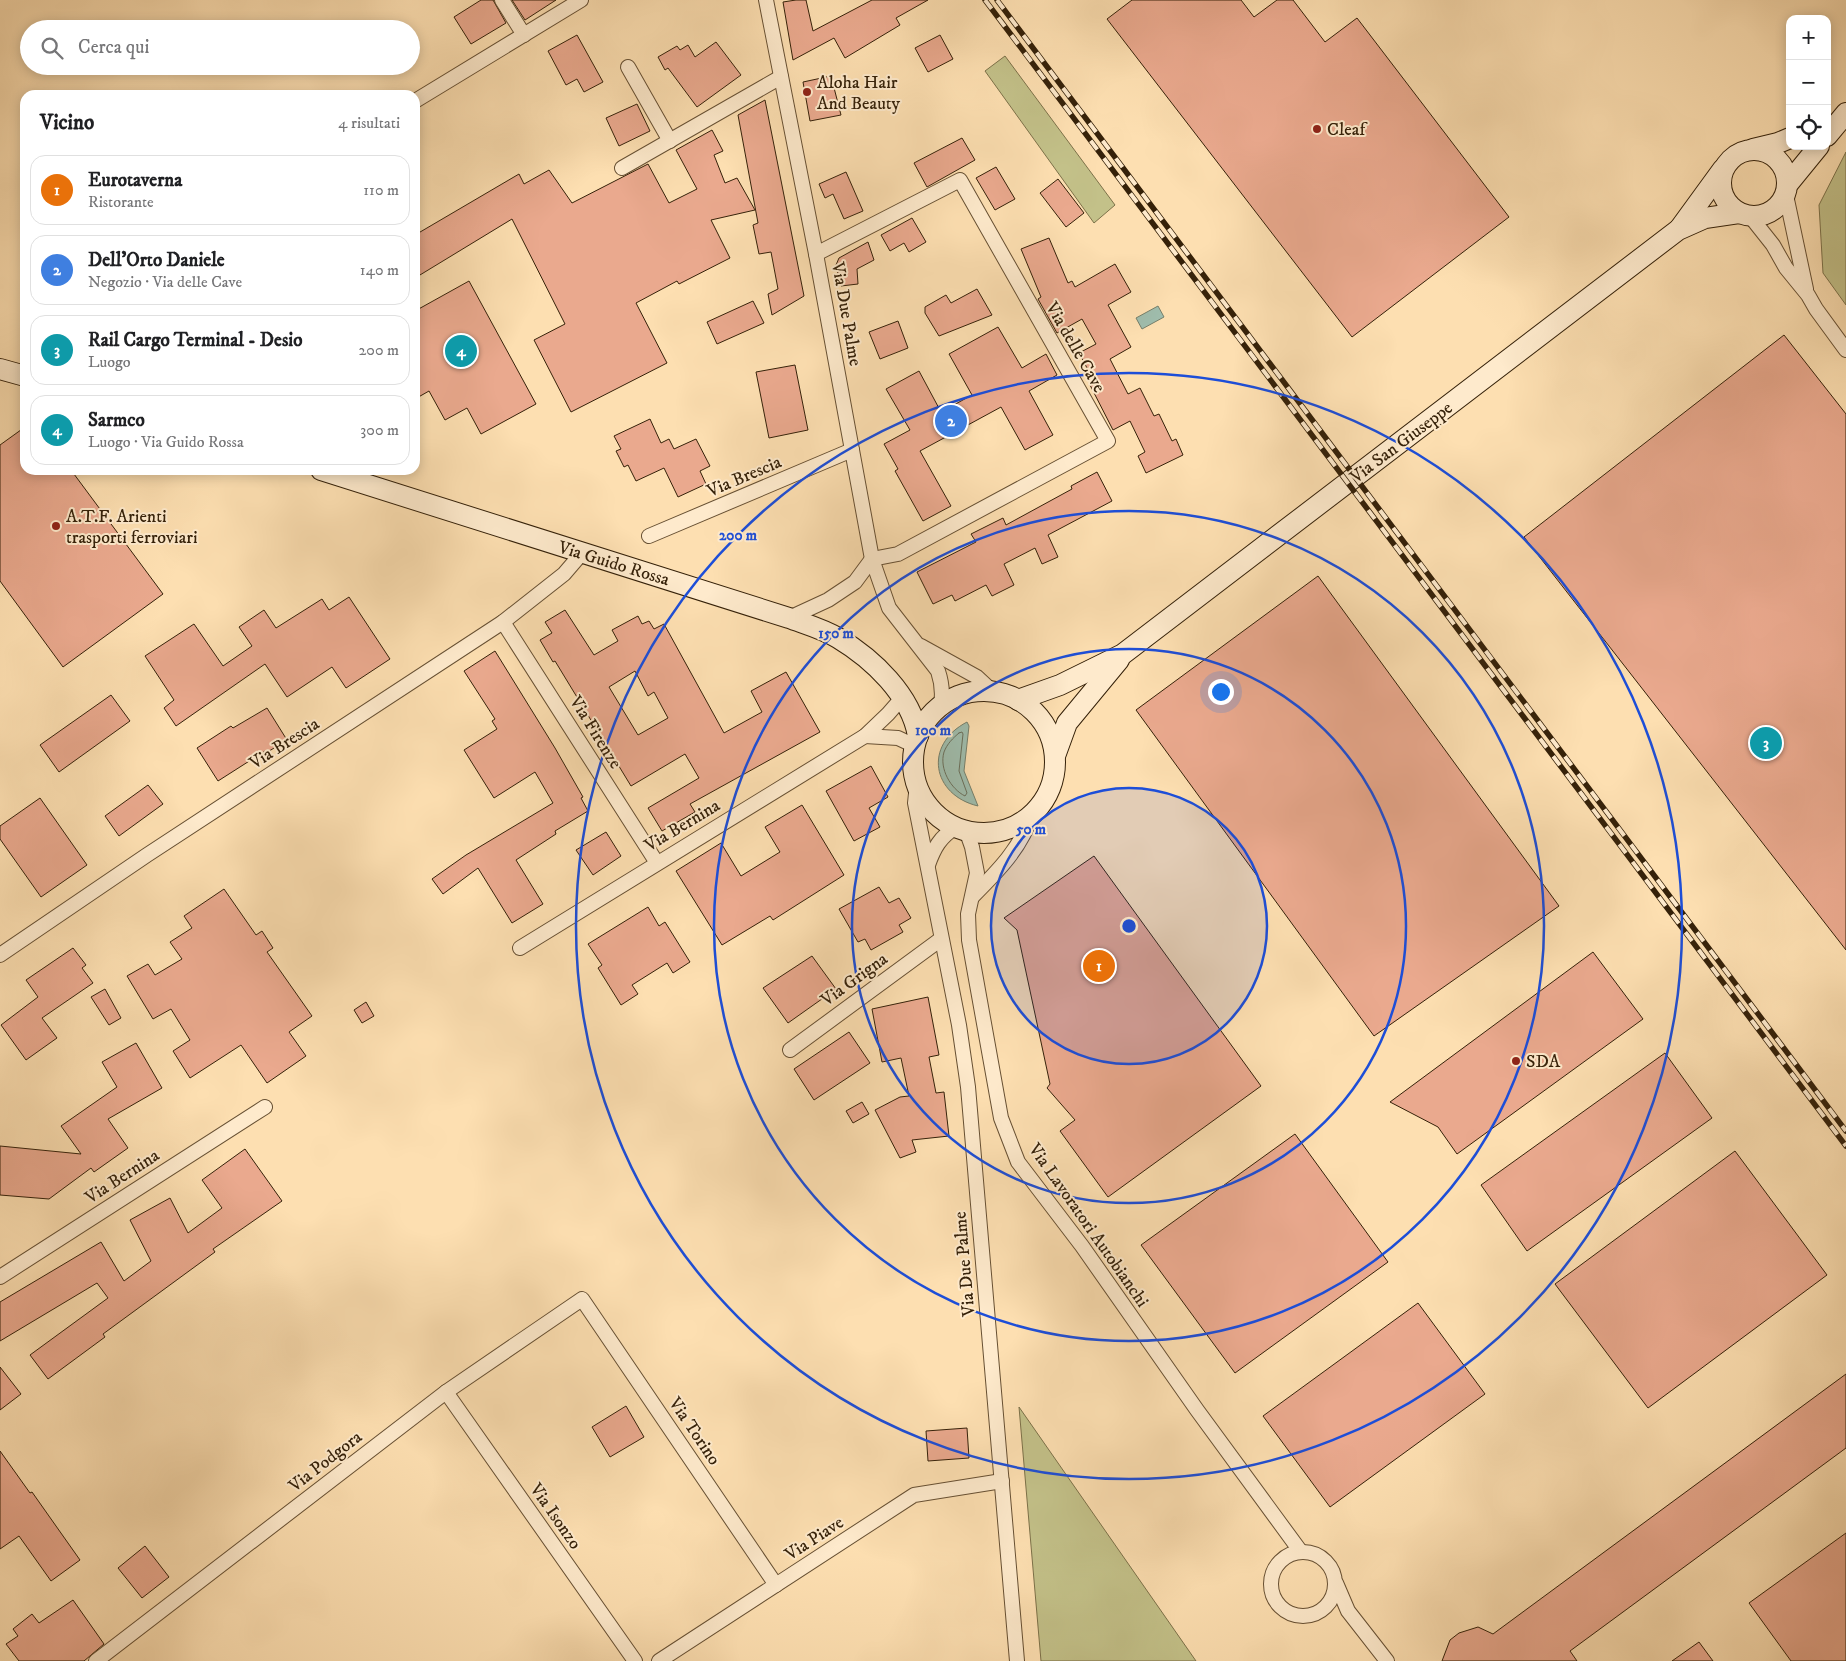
<!DOCTYPE html>
<html lang="it">
<meta charset="utf-8">
<style>
body{margin:0;font-family:"IM FELL DW Pica",serif;background:#f2f2f2;color:#202124}
.controls{position:absolute;right:15px;top:15px;display:grid;overflow:hidden;border-radius:10px;box-shadow:0 2px 12px #0003}
.controls button{width:45px;height:45px;display:grid;place-items:center;padding:0;border:0;border-bottom:1px solid #e0e0e0;background:#fff;color:#202124;font:25px sans-serif}
.you{position:absolute;left:1220px;top:691px;width:18px;height:18px;margin:-12px;border:4px solid #fff;border-radius:50%;background:#1a73e8;box-shadow:0 0 0 8px #1a73e833}
.badge{display:grid;place-items:center;width:32px;height:32px;border-radius:50%;background:#8f2418;color:#fff;font-size:16px;font-weight:700}
.pin{position:absolute;translate:-50% -50%;border:2px solid #fff;box-shadow:0 1px 5px #0006}
.list{margin:0;padding:0;list-style:none}
h2{display:flex;justify-content:space-between;align-items:center;height:65px;margin:0;padding:0 20px;font-size:21px}
h2 small{font-size:16px;font-weight:400;color:#757577}
.list li{display:grid;grid-template-columns:32px 1fr auto;gap:15px;align-items:center;box-sizing:border-box;height:70px;margin:0 10px 10px;padding:0 10px;border:1px solid #e0e0e0;border-radius:15px}
.list b{display:block;font-size:19px;white-space:nowrap}
.list p{margin:0;font-size:16px;white-space:nowrap;color:#757577}
.list em{font-size:16px;font-style:normal;color:#757577}
.icon{flex:none;width:28px;height:28px;fill:none;stroke:currentColor;stroke-width:2;stroke-linecap:round;stroke-linejoin:round}
.map{position:relative;flex:none;width:1846px;height:1661px;overflow:hidden}
.search{position:absolute;background:#fff;box-shadow:0 2px 12px #0003;left:20px;top:20px;width:400px;height:55px;display:flex;align-items:center;gap:12px;box-sizing:border-box;padding:0 18px;border-radius:28px;color:#757577;font-size:19px}
.panel{position:absolute;background:#fff;box-shadow:0 2px 12px #0003;left:20px;top:90px;width:400px;height:385px;border-radius:15px}
.map>svg:first-child{display:block}
.green{fill:#c3c189;stroke:#7c7149}
.water{fill:#9fbdad;stroke:#757f6b}
.lines{fill:none;stroke-linecap:round;stroke-linejoin:round}
.shore{stroke:#6a6f5b;stroke-width:1}
.building{fill:#eaa98e;stroke:#352109;fill-rule:evenodd}
.street-casing{stroke:#675033;stroke-width:16}
.secondary-casing{stroke:#352109;stroke-width:22}
.street{stroke:#feeacc;stroke-width:14}
.secondary{stroke:#feeacc;stroke-width:20}
.rail-casing{stroke:#352109;stroke-width:5.5}
.rail{stroke:#feeacc;stroke-width:4;stroke-dasharray:11;stroke-linecap:butt}
.ring{fill:none;stroke:#1d4ed8;stroke-width:2.5}
.poi-dot{fill:#8f2418;stroke:#feeacc;stroke-width:2}
.labels{text-anchor:middle;stroke-width:4;stroke-linejoin:round;paint-order:stroke}
.poi-label{font-size:18px;fill:#352109;stroke:#feeacc;text-anchor:start}
.street-label{font-size:18px;fill:#352109;stroke:#feeacc}
.centre{fill:#1d4ed8;stroke:#feeacc;stroke-width:2.5}
.ring-label{font-size:15px;text-anchor:middle;font-weight:bold;fill:#1d4ed8;stroke:#feeacc;stroke-width:4;stroke-linejoin:round;paint-order:stroke}
</style>
<div class="map">
<svg width="1846" height="1661" viewBox="0 0 1846 1661">
<rect width="100%" height="100%" fill="#fddfb1"/>
<filter id="stains"><feTurbulence type="fractalNoise" baseFrequency=".004" numOctaves="4"/><feColorMatrix values="0 0 0 0 .2 0 0 0 0 .09 0 0 0 0 .02 0 0 0 .5 -.17"/></filter>
<radialGradient id="worn" r=".72"><stop offset=".6" stop-color="#630" stop-opacity="0"/><stop offset="1" stop-color="#630" stop-opacity=".3"/></radialGradient>
<!-- green -->
<g class="green">
<path d="M1005,56L1115,205L1094,223L985,71Z"/>
<path d="M1846,152V305L1823,273L1819,205Z"/>
<path d="M1019,1407L1196,1661H1041Z"/>
</g>
<!-- water -->
<g class="water">
<path d="M1158,306L1164,317L1142,329L1136,318Z"/>
<path d="M967,722L969,726L964,771L978,806C932,795 923,745 967,722Z"/>
</g>
<g class="lines">
<!-- shore -->
<path class="shore" d="M959,733L962,732L963,734L959,771L967,793L965,796C951,789 939,769 944,752C947,744 953,738 959,733Z"/>
</g>
<!-- building -->
<g class="building">
<path d="M481,0H493L506,23L471,44L454,17Z"/>
<path d="M512,0H556L525,20Z"/>
<path d="M796,0H806L813,31L872,0H928L896,18L900,25L845,58L834,38L793,60L783,2Z"/>
<path d="M1132,0H1241L1254,17L1277,0H1293L1325,42L1357,18L1509,217L1352,337L1107,19Z"/>
<path d="M577,35L603,82L584,92L577,79L566,85L548,51Z"/>
<path d="M940,35L953,59L928,72L915,48Z"/>
<path d="M716,42L741,75L697,107L668,68L665,70L658,57L677,46L680,50L688,45L695,57Z"/>
<path d="M831,76L841,115L810,121L803,82Z"/>
<path d="M765,100L804,296L772,315L768,294L778,289L771,252L759,254L753,225L758,223L738,115Z"/>
<path d="M637,104L650,131L619,146L606,118Z"/>
<path d="M712,130L723,151L714,155L725,183L737,178L755,210L711,220L730,258L679,284L677,281L636,303L667,363L571,412L534,340L565,324L512,219L415,278V235L519,174L524,184L549,170L572,203L648,164L669,203L697,189L676,150Z"/>
<path d="M962,138L975,160L927,187L914,163Z"/>
<path d="M996,167L1015,199L995,210L976,178Z"/>
<path d="M846,172L863,211L844,219L833,194L825,198L819,184Z"/>
<path d="M1058,179L1084,213L1066,227L1040,193Z"/>
<path d="M912,218L926,242L909,252L904,243L890,251L881,235Z"/>
<path d="M1049,238L1068,283L1072,281L1075,287L1115,264L1131,292L1108,305L1131,347L1110,359L1128,394L1140,388L1154,416L1159,414L1172,441L1176,439L1183,455L1146,473L1138,456L1145,452L1130,421L1113,430L1090,385L1095,383L1079,353L1096,344L1082,319L1057,333L1038,299L1041,297L1021,249Z"/>
<path d="M868,242L874,260L857,269L858,284L841,286L836,265L839,258Z"/>
<path d="M469,281L536,404L481,434L467,408L445,420L429,391L415,399V311Z"/>
<path d="M977,289L992,315L939,336L925,313V307L946,295L951,303Z"/>
<path d="M753,301L764,323L717,344L707,322Z"/>
<path d="M898,321L908,348L880,359L869,332Z"/>
<path d="M998,327L1022,368L1046,354L1057,375L1029,391L1053,435L1025,450L1001,407L920,451L951,506L923,521L895,471L898,469L884,444L910,430L886,389L919,371L941,412L972,395L949,354Z"/>
<path d="M1784,335L1846,414V950L1524,537Z"/>
<path d="M795,365L808,430L769,438L756,372Z"/>
<path d="M650,419L661,443L669,439L674,449L696,439L710,466L700,471L706,484L678,497L664,468L636,481L628,465L624,467L616,451L621,449L614,436Z"/>
<path d="M25,427V470H71L163,594L63,667L0,581V445Z"/>
<path d="M1097,472L1112,501L1048,535L1058,557L1042,564L1035,548L1004,564L1014,585L992,596L986,585L955,601L952,595L933,604L917,572L976,542L971,534L1003,518L1006,525L1072,489L1071,486Z"/>
<path d="M1318,576L1559,906L1374,1036L1136,710Z"/>
<path d="M349,597L390,659L346,688L332,667L287,697L265,664L176,726L164,708L174,700L145,656L194,624L223,666L252,646L239,627L264,610L276,628L322,599L329,610Z"/>
<path d="M565,610L594,655L618,641L612,630L638,616L642,624L649,621L654,629L664,624L724,733L762,712L751,691L786,672L820,732L690,804L695,812L662,831L648,808L699,778L685,754L631,786L555,661L553,662L540,640L552,633L545,622ZM635,671L648,696L654,692L668,718L638,735L609,687Z"/>
<path d="M495,651L555,748L583,797L581,798L588,811L555,831L556,834L516,860L543,904L512,923L478,868L443,894L432,879L466,855L553,803L535,772L494,798L464,750L497,729L492,721L495,719L464,671Z"/>
<path d="M111,695L130,721L59,772L40,745Z"/>
<path d="M267,708L287,740L266,753L265,751L218,781L197,748L231,726L233,728Z"/>
<path d="M871,766L888,797L869,808L880,827L854,841L826,791Z"/>
<path d="M148,785L163,804L119,836L105,816Z"/>
<path d="M40,798L87,865L41,897L0,839V826Z"/>
<path d="M802,805L844,875L773,920L770,916L722,945L676,871L721,843L741,876L780,852L765,827Z"/>
<path d="M606,832L621,856L593,875L576,850Z"/>
<path d="M1094,856L1261,1086L1108,1197L1060,1131L1075,1120L1047,1088L1050,1084L1017,930L1004,918Z"/>
<path d="M879,887L889,903L899,898L911,918L899,925L903,932L871,950L865,939L858,942L839,909Z"/>
<path d="M224,889L256,935L262,931L273,948L267,952L312,1016L289,1032L306,1056L267,1083L241,1045L190,1078L173,1051L190,1040L171,1009L153,1019L127,976L148,964L155,975L182,959L170,942L192,928L184,916Z"/>
<path d="M648,907L659,926L665,922L690,962L673,973L667,963L632,985L638,994L621,1005L598,968L602,965L588,944Z"/>
<path d="M73,948L86,965L82,968L93,983L42,1018L57,1038L26,1060L1,1025L38,997L26,980Z"/>
<path d="M1593,952L1643,1019L1457,1154L1438,1127L1390,1102Z"/>
<path d="M812,956L836,989L788,1023L763,988Z"/>
<path d="M105,989L121,1018L109,1025L91,997Z"/>
<path d="M928,997L939,1055L929,1057L936,1093L944,1092L949,1136L912,1140L916,1152L900,1158L875,1110L900,1097L909,1096L901,1058L882,1062L872,1009Z"/>
<path d="M366,1002L374,1016L362,1023L354,1010Z"/>
<path d="M849,1032L870,1063L814,1100L794,1069Z"/>
<path d="M136,1043L162,1088L108,1119L128,1148L94,1172L91,1168L49,1199L0,1195V1146L81,1154L61,1126L117,1087L102,1062Z"/>
<path d="M1665,1053L1712,1118L1527,1251L1481,1185Z"/>
<path d="M862,1102L869,1114L853,1123L846,1111Z"/>
<path d="M1295,1134L1388,1262L1235,1373L1141,1245Z"/>
<path d="M245,1149L282,1201L213,1249L215,1252L103,1334L105,1337L48,1379L30,1355L108,1298L97,1283L0,1341V1302L101,1242L124,1281L151,1261L130,1220L170,1198L188,1233L222,1208L202,1180Z"/>
<path d="M1735,1151L1827,1275L1648,1408L1555,1284Z"/>
<path d="M1418,1303L1485,1394L1330,1507L1263,1416Z"/>
<path d="M0,1367L21,1394L0,1410Z"/>
<path d="M1846,1374V1448L1570,1651L1577,1661H1442L1450,1640L1459,1633L1478,1627L1493,1634Z"/>
<path d="M626,1406L644,1437L610,1457L592,1427Z"/>
<path d="M967,1428L969,1458L928,1461L926,1431Z"/>
<path d="M0,1451L30,1493L32,1492L80,1560L51,1581L19,1536L0,1549Z"/>
<path d="M1846,1533V1661H1791L1749,1603Z"/>
<path d="M145,1546L169,1577L142,1598L118,1568Z"/>
<path d="M73,1600L104,1644L84,1661H19L6,1644L18,1636L13,1629L32,1614L39,1623Z"/>
<path d="M1699,1642L1713,1661H1672Z"/>
</g>
<g class="lines">
<defs>
<g id="street">
<path d="M502,0L524,35"/>
<path d="M766,0L816,254L872,559L889,608L938,671C942,683 943,693 941,705"/>
<path d="M628,67L670,141"/>
<path d="M415,101L581,0"/>
<path d="M622,168L781,77"/>
<path d="M1786,195L1806,289"/>
<path d="M1750,216L1773,245L1786,268L1808,295L1816,309L1846,350"/>
<path d="M649,536L852,450"/>
<path d="M789,618L828,600L855,582L872,559L898,554L1108,441L960,180L816,254"/>
<path d="M503,622L657,863"/>
<path d="M921,646L977,677L992,691"/>
<path d="M865,736L898,738L915,746"/>
<path d="M917,784L915,803L959,1025L968,1087L1017,1661"/>
<path d="M966,830L972,847L977,873L968,914L969,940L1001,1118L1018,1162L1082,1246L1197,1410L1301,1552"/>
<path d="M928,865C934,848 940,837 956,827"/>
<path d="M973,896C997,872 1022,847 1032,814"/>
<path d="M520,948L865,736L888,714L902,698"/>
<path d="M0,955L147,855L503,622L564,574L582,553"/>
<path d="M790,1050L941,939"/>
<path d="M0,1277L265,1107"/>
<path d="M446,1392L635,1661"/>
<circle cx="1303" cy="1584" r="32"/>
<path d="M1336,1583L1348,1611L1387,1661"/>
<path d="M96,1661L446,1392L582,1299L776,1585"/>
<path d="M659,1661L914,1495L1002,1481"/>
</g>
<g id="secondary">
<path d="M1827,136L1846,113"/>
<path d="M1753,149L1778,143L1790,138"/>
<circle cx="1754" cy="183" r="33"/>
<path d="M1788,184L1819,146"/>
<path d="M1680,228L1723,169"/>
<path d="M0,369L25,376"/>
<path d="M321,470L789,618C805,624 823,629 838,638C873,659 911,695 918,736"/>
<circle cx="984" cy="762" r="71"/>
<path d="M1018,700L1060,685L1123,654L1678,230L1705,218L1739,213"/>
<path d="M1055,756L1067,723L1119,660"/>
</g>
</defs>
<!-- street casing -->
<use href="#street" class="street-casing"/>
<!-- secondary casing -->
<use href="#secondary" class="secondary-casing"/>
<!-- street -->
<use href="#street" class="street"/>
<!-- secondary -->
<use href="#secondary" class="secondary"/>
<defs>
<g id="rail">
<path d="M985,0L1846,1146"/>
<path d="M997,0L1846,1131"/>
</g>
</defs>
<!-- rail casing -->
<use href="#rail" class="rail-casing"/>
<!-- rail -->
<use href="#rail" class="rail"/>
</g>
<!-- distance rings -->
<circle cx="1129" cy="926" r="138" fill="#1d4ed8" fill-opacity=".12"/>
<g class="ring">
<circle cx="1129" cy="926" r="138"/>
<circle cx="1129" cy="926" r="277"/>
<circle cx="1129" cy="926" r="415"/>
<circle cx="1129" cy="926" r="553"/>
</g>
<!-- markers -->
<g class="poi-dot">
<circle cx="807" cy="92" r="5"/>
<circle cx="1317" cy="129" r="5"/>
<circle cx="56" cy="526" r="5"/>
<circle cx="1516" cy="1061" r="5"/>
</g>
<g class="labels">
<!-- poi labels -->
<g class="poi-label">
<text x="817" y="88">Aloha Hair<tspan x="817" dy="21">And Beauty</tspan></text>
<text x="1327" y="135">Cleaf</text>
<text x="66" y="522">A.T.F. Arienti<tspan x="66" dy="21">trasporti ferroviari</tspan></text>
<text x="1526" y="1067">SDA</text>
</g>
<!-- street labels -->
<g class="street-label">
<text transform="translate(847 314) rotate(80)" y="6">Via Due Palme</text>
<text transform="translate(1076 347) rotate(60)" y="6">Via delle Cave</text>
<text transform="translate(1401 442) rotate(-37)" y="6">Via San Giuseppe</text>
<text transform="translate(744 476) rotate(-23)" y="6">Via Brescia</text>
<text transform="translate(614 563) rotate(17)" y="6">Via Guido Rossa</text>
<text transform="translate(596 732) rotate(58)" y="6">Via Firenze</text>
<text transform="translate(284 743) rotate(-33)" y="6">Via Brescia</text>
<text transform="translate(682 825) rotate(-31)" y="6">Via Bernina</text>
<text transform="translate(854 979) rotate(-36)" y="6">Via Grigna</text>
<text transform="translate(122 1176) rotate(-33)" y="6">Via Bernina</text>
<text transform="translate(1089 1225) rotate(55)" y="6">Via Lavoratori Autobianchi</text>
<text transform="translate(964 1264) rotate(-95)" y="6">Via Due Palme</text>
<text transform="translate(695 1431) rotate(56)" y="6">Via Torino</text>
<text transform="translate(325 1461) rotate(-38)" y="6">Via Podgora</text>
<text transform="translate(556 1516) rotate(55)" y="6">Via Isonzo</text>
<text transform="translate(814 1538) rotate(-33)" y="6">Via Piave</text>
</g>
</g>
<circle cx="1129" cy="926" r="8" class="centre"/>
<g class="ring-label">
<text x="738" y="540">200 m</text>
<text x="836" y="638">150 m</text>
<text x="933" y="735">100 m</text>
<text x="1031" y="834">50 m</text>
</g>
<rect width="100%" height="100%" filter="url(#stains)"/>
<rect width="100%" height="100%" fill="url(#worn)"/>
</svg>
<div class="controls">
<button>+</button>
<button>−</button>
<button><svg class="icon" aria-label="locate" viewBox="0 0 24 24"><circle cx="12" cy="12" r="6"/><path d="M12 2v4M12 18v4M2 12h4M18 12h4"/></svg></button>
</div>
<div class="you"></div>
<div class="pin badge" style="left:1099px;top:966px;background:#e8710a">1</div>
<div class="pin badge" style="left:951px;top:421px;background:#3f7fe0">2</div>
<div class="pin badge" style="left:1766px;top:743px;background:#0f9aa8">3</div>
<div class="pin badge" style="left:461px;top:351px;background:#0f9aa8">4</div>
<div class="search"><svg class="icon" aria-label="search" viewBox="0 0 24 24"><circle cx="10" cy="10" r="6"/><path d="M15 15l6 6"/></svg>Cerca qui</div>
<section class="panel">
<h2>Vicino<small>4 risultati</small></h2>
<ul class="list">
<li><span class="badge" style="background:#e8710a">1</span><div><b>Eurotaverna</b><p>Ristorante</p></div><em>110 m</em></li>
<li><span class="badge" style="background:#3f7fe0">2</span><div><b>Dell'Orto Daniele</b><p>Negozio · Via delle Cave</p></div><em>140 m</em></li>
<li><span class="badge" style="background:#0f9aa8">3</span><div><b>Rail Cargo Terminal - Desio</b><p>Luogo</p></div><em>200 m</em></li>
<li><span class="badge" style="background:#0f9aa8">4</span><div><b>Sarmco</b><p>Luogo · Via Guido Rossa</p></div><em>300 m</em></li>
</ul>
</section>
</div>
